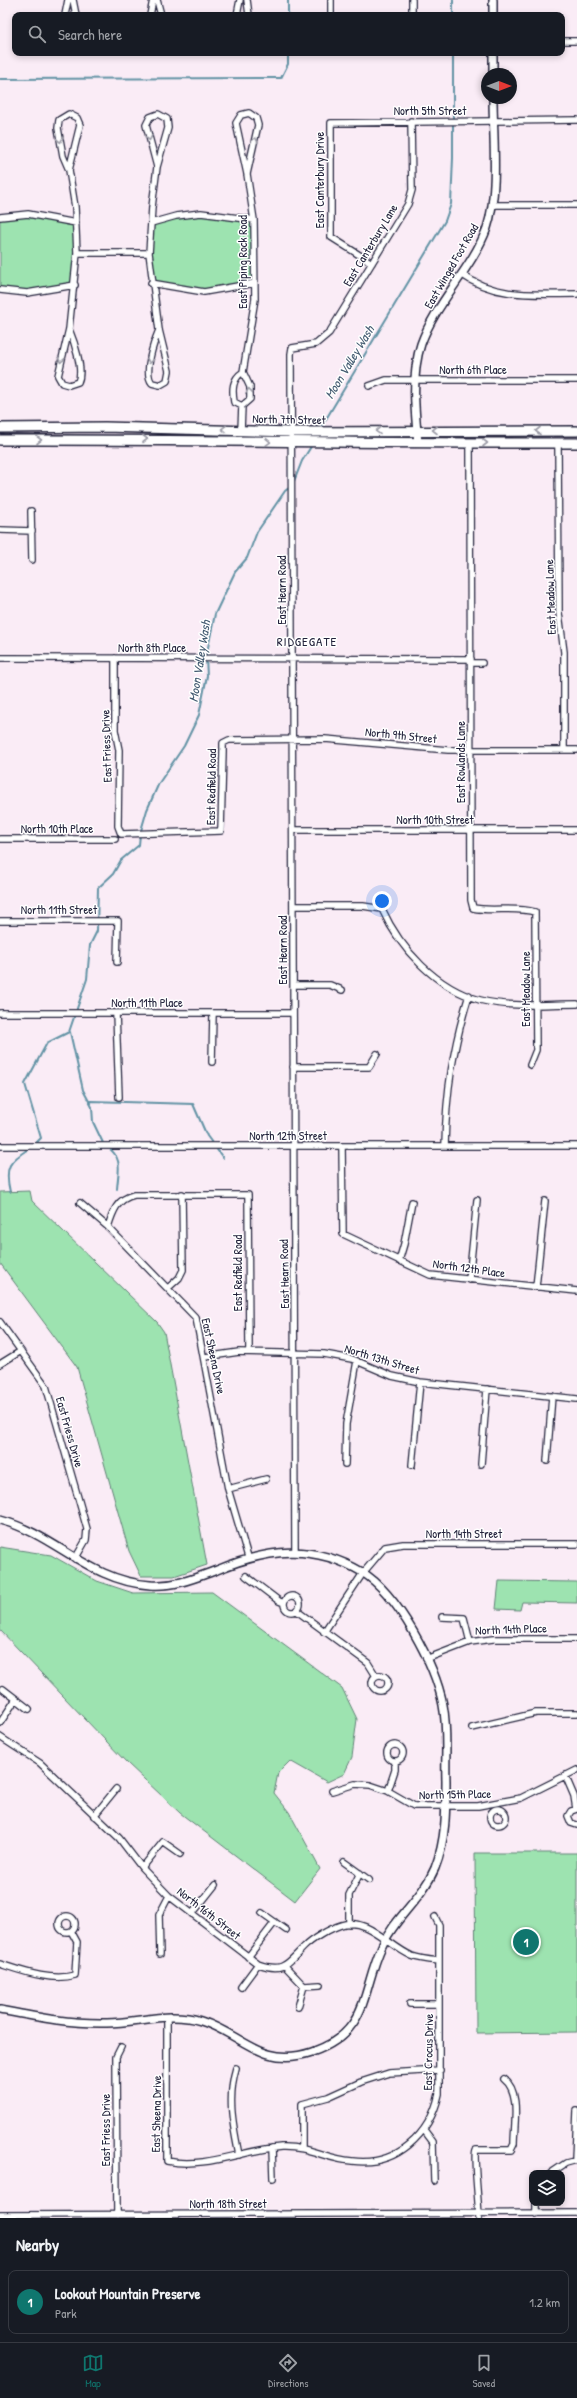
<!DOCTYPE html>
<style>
body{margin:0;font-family:"Patrick Hand",sans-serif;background:#20242c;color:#f1f3f6}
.controls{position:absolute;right:12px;bottom:12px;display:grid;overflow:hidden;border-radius:8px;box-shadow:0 2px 6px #0003}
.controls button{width:36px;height:36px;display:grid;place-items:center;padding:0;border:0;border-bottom:1px solid #363941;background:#171b24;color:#f1f3f6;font:20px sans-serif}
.compass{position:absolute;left:481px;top:68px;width:36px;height:36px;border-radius:50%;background:#171b24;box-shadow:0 2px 6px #0003;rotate:90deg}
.you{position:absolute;left:382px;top:901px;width:14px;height:14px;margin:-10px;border:3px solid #fff;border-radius:50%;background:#1a73e8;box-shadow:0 0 0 6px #1a73e833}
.badge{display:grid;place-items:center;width:26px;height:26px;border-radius:50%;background:#0f766e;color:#fff;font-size:13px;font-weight:700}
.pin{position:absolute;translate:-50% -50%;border:2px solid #fff;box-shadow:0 1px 4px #0006}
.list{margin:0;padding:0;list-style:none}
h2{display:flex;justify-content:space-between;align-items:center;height:52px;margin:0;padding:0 16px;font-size:17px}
h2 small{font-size:13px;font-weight:400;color:#9ea1a6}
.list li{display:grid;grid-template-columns:26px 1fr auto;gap:12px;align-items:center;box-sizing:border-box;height:64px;margin:0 8px 8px;padding:0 8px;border:1px solid #363941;border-radius:8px}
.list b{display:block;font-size:15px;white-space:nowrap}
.list p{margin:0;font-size:13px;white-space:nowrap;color:#9ea1a6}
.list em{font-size:13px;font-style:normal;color:#9ea1a6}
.icon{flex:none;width:22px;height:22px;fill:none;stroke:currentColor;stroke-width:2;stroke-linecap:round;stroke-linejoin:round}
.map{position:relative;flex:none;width:577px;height:2218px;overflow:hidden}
.search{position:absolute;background:#171b24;box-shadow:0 2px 6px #0003;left:12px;right:12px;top:12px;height:44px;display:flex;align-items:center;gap:10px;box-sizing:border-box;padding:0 14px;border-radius:8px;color:#9ea1a6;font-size:15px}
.sheet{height:124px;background:#171b24}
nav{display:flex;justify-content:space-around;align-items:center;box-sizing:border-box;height:56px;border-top:1px solid #363941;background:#171b24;font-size:11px;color:#9ea1a6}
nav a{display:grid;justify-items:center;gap:2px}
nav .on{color:#0f766e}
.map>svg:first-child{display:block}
</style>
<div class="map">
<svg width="577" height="2218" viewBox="0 0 577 2218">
<rect width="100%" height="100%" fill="#faecf6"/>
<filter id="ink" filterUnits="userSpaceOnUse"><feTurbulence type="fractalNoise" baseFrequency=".025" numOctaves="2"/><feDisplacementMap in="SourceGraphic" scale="8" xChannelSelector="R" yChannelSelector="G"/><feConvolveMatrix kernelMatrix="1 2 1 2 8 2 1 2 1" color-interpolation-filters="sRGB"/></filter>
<g filter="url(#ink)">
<!-- green -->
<path fill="#9de3b0" stroke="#608276" d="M12 214 76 223 75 285 39 291 0 290V217Z
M193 214 254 220 255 283 212 292 151 283V223Z
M30 1191 32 1201 157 1322 164 1332 207 1565 174 1576H141L129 1551 77 1367 0 1263V1192Z
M0 1547 51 1555 97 1581 133 1593 212 1592 342 1688 357 1719 352 1757 344 1774 327 1782 290 1761 278 1773 274 1793 289 1812 320 1869 295 1901 180 1813 127 1763 0 1630Z
M499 1581 577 1582V1603L522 1602 520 1610 496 1609Z
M475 1853H577V2032L476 2033Z"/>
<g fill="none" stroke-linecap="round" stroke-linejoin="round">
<!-- stream -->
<path stroke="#6393a5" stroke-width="2" d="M453 0V15
M288 15V0
M0 79 281 78 288 64V53
M320 429 445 221 451 204 453 158V53
M293 484 302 461 312 445
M70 1032 83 1090 92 1107 93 1122 104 1145
M90 1101 193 1104 207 1136 223 1158
M35 1144 41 1138 25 1084 47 1043 69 1032 87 979 90 945 97 931 98 888 113 874 121 860 139 845 140 834 147 810 159 783 184 746 199 715 207 676 206 657 215 614 235 572 247 558 257 532 285 491 290 487
M107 1147C124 1158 118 1172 117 1189
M10 1192C4 1167 9 1161 30 1148"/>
<!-- minor casing -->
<g stroke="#22223b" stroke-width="8">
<path id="minor" d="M73 0 76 15
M157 0 161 15
M247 0 249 15
M331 0V15
M65 15 68 0
M150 15 153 0
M237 15 240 0
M412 15V0
M562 41H577
M157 167 146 125 150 117 158 114 167 119 168 128 157 167 152 207 149 253 159 330 169 371 167 381 160 385 152 383C143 372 154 342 159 330
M69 170 80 125 77 118 69 114 59 120 58 128 63 156 69 170 75 207 77 253 69 329 58 376 62 383 69 385 78 382C84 370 74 341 69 329
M492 205H577
M0 217 28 214 76 223
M151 223 176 216 201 213 254 220
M77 253H149
M372 263 331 237V123L577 120
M461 274C496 299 536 294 577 294
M151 283 204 292 255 283
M0 290 27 293 75 285
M243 372C232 379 232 390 234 402L242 406 250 399V387L243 372 255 299 254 220 247 174 236 123 241 115 249 113 256 118 258 125 247 174
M369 386 386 380H577
M241 430 242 406
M470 443 471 900 473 908C493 912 515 906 535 912L536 1050 530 1065
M558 443 559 613 564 652V749
M31 511 32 560
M0 530 32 531
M0 658 471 659
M115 658V730L119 750 118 826 121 834 221 831 223 751V743L229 740 325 739 448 750H577
M471 663H482
M293 830H577
M0 839H115
M293 906H363L382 909C400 949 436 988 480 1000 511 1008 545 1004 577 1004
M0 921H118L117 962
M293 985H330L342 990
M0 1013H293
M116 1013 119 1097
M212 1062 213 1013
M293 1067H369L377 1054
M0 1146H577
M342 1146 343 1234 430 1275 577 1291
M445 1146C446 1092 453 1047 469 995
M80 1203 108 1227 196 1318 228 1489 248 1557
M108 1227C113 1211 117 1199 134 1195H248L249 1352
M399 1261 404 1244 412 1202
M469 1280 477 1200
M536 1287 545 1201
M168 1288 179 1278 183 1270 182 1194
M0 1322 46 1386 87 1529 86 1540 75 1559
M205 1357 239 1352 324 1354 352 1359 392 1376 420 1382 577 1399
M0 1364 21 1351
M547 1461 552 1396
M345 1464 346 1424 357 1361
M481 1464 487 1389
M412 1465 420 1382
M228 1489 266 1479
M295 1552 291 354 292 348 316 344 329 333 408 204 412 190 411 121
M246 1576 279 1601 284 1603
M284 1604a8 8 0 1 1 16 0a8 8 0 1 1-16 0Z
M297 1611 368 1663 376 1676
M442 1617 464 1618 470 1642
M324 1632 363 1573 385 1547 403 1544H577
M426 1659 470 1642 493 1639H577
M372 1683a8 8 0 1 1 16 0a8 8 0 1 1-16 0Z
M3 1689 29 1709
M0 1723 16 1699
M472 1728 536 1713H577
M0 1737 40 1763 119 1838 142 1868 169 1896 258 1964C284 1973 287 1964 304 1947 312 1939 329 1929 341 1925 366 1916 390 1947 412 1956 420 1959 430 1960 439 1961
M387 1753a8 8 0 1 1 16 0a8 8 0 1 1-16 0Z
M565 1775 574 1796 576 1809
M332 1791 355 1784 370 1785 388 1791 414 1806H478L521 1798 577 1770
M388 1791 395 1770V1761
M577 1809 571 1811 568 1816 571 1823 577 1825
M490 1817a8 8 0 1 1 16 0a8 8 0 1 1-16 0Z
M94 1816 116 1789
M344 1862 369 1880
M142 1868 163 1842 180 1854
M262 1913 286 1930
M192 1914 215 1885
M59 1924a8 8 0 1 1 16 0a8 8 0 1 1-16 0Z
M349 1924V1895L360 1873
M160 1954 159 1915 169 1896
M248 1957 275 1922
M0 1964C22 1971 52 1982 75 1975L77 1942 71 1931
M285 1966 304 1986 320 1985
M241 1987 258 1964
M410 2004H439
M298 2007 304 1986
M167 2017V2161C205 2169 243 2150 281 2147 309 2146 326 2159 352 2161 396 2167 430 2135 439 2094V1925L435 1917
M236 2068C227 2098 233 2125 239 2155
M424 2130 433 2142 434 2181
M272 2148 273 2178
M302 2148V2104L328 2097 361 2082 389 2073 440 2070
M575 2160 577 2111
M551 2173 566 2163 577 2160
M536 2203V2214
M0 2215 577 2213
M117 2215 116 2057 121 2047
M479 2218C479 2206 473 2154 476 2150H511L514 2144C514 2124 521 2092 504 2079"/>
</g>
<!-- tertiary casing -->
<g stroke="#22223b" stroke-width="10">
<path id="tertiary" d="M493 0V15
M493 53V74
M418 443C415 412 411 374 421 344 436 302 472 269 487 228 499 192 493 136 493 98
M0 1520C55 1534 89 1581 150 1585 174 1587 195 1578 217 1570 267 1549 313 1543 362 1572 398 1594 435 1664 443 1705 448 1730 445 1756 446 1781 446 1811 446 1840 435 1868 422 1899 395 1917 382 1946 361 1991 370 2032 312 2052 261 2069 243 2034 201 2021 170 2011 138 2023 107 2023 70 2024 36 2017 0 2010"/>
</g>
<!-- primary casing -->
<g stroke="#22223b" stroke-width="12">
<path id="primary" d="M0 428 105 427 291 432 577 431
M0 440C192 439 385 444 577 443"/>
</g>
<!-- minor -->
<use href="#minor" stroke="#fff" stroke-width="5.5"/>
<!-- tertiary -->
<use href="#tertiary" stroke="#fff" stroke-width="7"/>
<!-- primary -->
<use href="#primary" stroke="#fff" stroke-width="9"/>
</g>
<!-- one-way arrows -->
<defs><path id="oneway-chevron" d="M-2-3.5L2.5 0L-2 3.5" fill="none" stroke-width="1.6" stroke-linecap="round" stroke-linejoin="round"/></defs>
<g stroke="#9c9ca7">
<use href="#oneway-chevron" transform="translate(149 138) rotate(78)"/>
<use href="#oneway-chevron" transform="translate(60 140) rotate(80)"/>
<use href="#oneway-chevron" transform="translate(255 140) rotate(-78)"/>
<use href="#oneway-chevron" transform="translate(61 360) rotate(101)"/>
<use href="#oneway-chevron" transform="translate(150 361) rotate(100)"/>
<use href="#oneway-chevron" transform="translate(249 391) rotate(-96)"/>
<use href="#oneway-chevron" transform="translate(224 429) rotate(-179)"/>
<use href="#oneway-chevron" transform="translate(435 430) rotate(180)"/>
<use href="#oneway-chevron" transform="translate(378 431) rotate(179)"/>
<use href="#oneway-chevron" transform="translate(538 431) rotate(180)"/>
<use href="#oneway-chevron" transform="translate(145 439)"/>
<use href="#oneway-chevron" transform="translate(39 440)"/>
<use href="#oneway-chevron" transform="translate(268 442) rotate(1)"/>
<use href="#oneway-chevron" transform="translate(485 443)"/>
</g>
</g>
<g text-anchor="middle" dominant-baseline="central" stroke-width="3" stroke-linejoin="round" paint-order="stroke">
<!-- street labels -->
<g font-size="12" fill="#22223b" stroke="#fff">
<text x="430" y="110">North 5th Street</text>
<text transform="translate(319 180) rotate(-90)">East Canterbury Drive</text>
<text transform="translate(370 245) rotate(-59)">East Canterbury Lane</text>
<text transform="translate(242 262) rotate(-90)">East Piping Rock Road</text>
<text transform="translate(451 266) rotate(-60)">East Winged Foot Road</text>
<text x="473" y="369">North 6th Place</text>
<text transform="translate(289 419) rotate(1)">North 7th Street</text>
<text transform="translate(281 590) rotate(-90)">East Hearn Road</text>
<text transform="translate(550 597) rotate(-92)">East Meadow Lane</text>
<text x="152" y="647">North 8th Place</text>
<text transform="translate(401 735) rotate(6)">North 9th Street</text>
<text transform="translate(106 746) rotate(-92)">East Friess Drive</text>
<text transform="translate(460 762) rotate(-90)">East Rowlands Lane</text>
<text transform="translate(211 787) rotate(-89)">East Redfield Road</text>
<text x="435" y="819">North 10th Street</text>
<text x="57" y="828">North 10th Place</text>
<text x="59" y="909">North 11th Street</text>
<text transform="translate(282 950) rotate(-90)">East Hearn Road</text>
<text transform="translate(525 989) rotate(-90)">East Meadow Lane</text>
<text x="147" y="1002">North 11th Place</text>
<text x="288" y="1135">North 12th Street</text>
<text transform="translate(469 1268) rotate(8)">North 12th Place</text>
<text transform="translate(237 1273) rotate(-90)">East Redfield Road</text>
<text transform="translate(284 1274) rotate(-91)">East Hearn Road</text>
<text transform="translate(214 1356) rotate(78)">East Sheena Drive</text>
<text transform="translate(382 1359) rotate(17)">North 13th Street</text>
<text transform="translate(70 1432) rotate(74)">East Friess Drive</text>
<text x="464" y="1533">North 14th Street</text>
<text transform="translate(511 1629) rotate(-2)">North 14th Place</text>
<text transform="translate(455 1794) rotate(-1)">North 15th Place</text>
<text transform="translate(209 1913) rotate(38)">North 16th Street</text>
<text transform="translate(428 2052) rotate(-89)">East Crocus Drive</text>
<text transform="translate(156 2114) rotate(-89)">East Sheena Drive</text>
<text transform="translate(105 2130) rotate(-90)">East Friess Drive</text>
<text x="228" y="2203">North 18th Street</text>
</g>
<!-- water labels -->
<g font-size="13" font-style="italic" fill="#425a70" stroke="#fff">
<text transform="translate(349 362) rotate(-59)">Moon Valley Wash</text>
<text transform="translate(199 661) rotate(-81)">Moon Valley Wash</text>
</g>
<!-- neighbourhood labels -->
<g font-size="13" letter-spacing="1" fill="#22223b" stroke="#fff">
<text x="307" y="641">RIDGEGATE</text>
</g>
</g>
</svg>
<div class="controls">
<button><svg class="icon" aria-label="layers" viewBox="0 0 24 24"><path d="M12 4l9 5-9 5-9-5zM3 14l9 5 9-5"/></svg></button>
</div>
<svg class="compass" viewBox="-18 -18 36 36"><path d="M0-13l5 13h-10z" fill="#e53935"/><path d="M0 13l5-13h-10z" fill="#9ea1a6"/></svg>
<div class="you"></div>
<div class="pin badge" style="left:526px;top:1942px">1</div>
<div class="search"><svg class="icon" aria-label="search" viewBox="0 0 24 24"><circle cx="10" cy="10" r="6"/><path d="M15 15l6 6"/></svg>Search here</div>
</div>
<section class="sheet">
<h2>Nearby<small></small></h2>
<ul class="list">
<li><span class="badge">1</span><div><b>Lookout Mountain Preserve</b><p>Park</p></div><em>1.2 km</em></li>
</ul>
</section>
<nav>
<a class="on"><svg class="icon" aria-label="map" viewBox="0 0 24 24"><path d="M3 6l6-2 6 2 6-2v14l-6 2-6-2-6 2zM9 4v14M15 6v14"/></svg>Map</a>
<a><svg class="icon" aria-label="directions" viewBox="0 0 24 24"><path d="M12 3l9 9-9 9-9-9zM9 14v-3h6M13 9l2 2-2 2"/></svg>Directions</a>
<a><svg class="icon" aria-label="saved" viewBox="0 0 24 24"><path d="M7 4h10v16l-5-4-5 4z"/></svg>Saved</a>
</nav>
